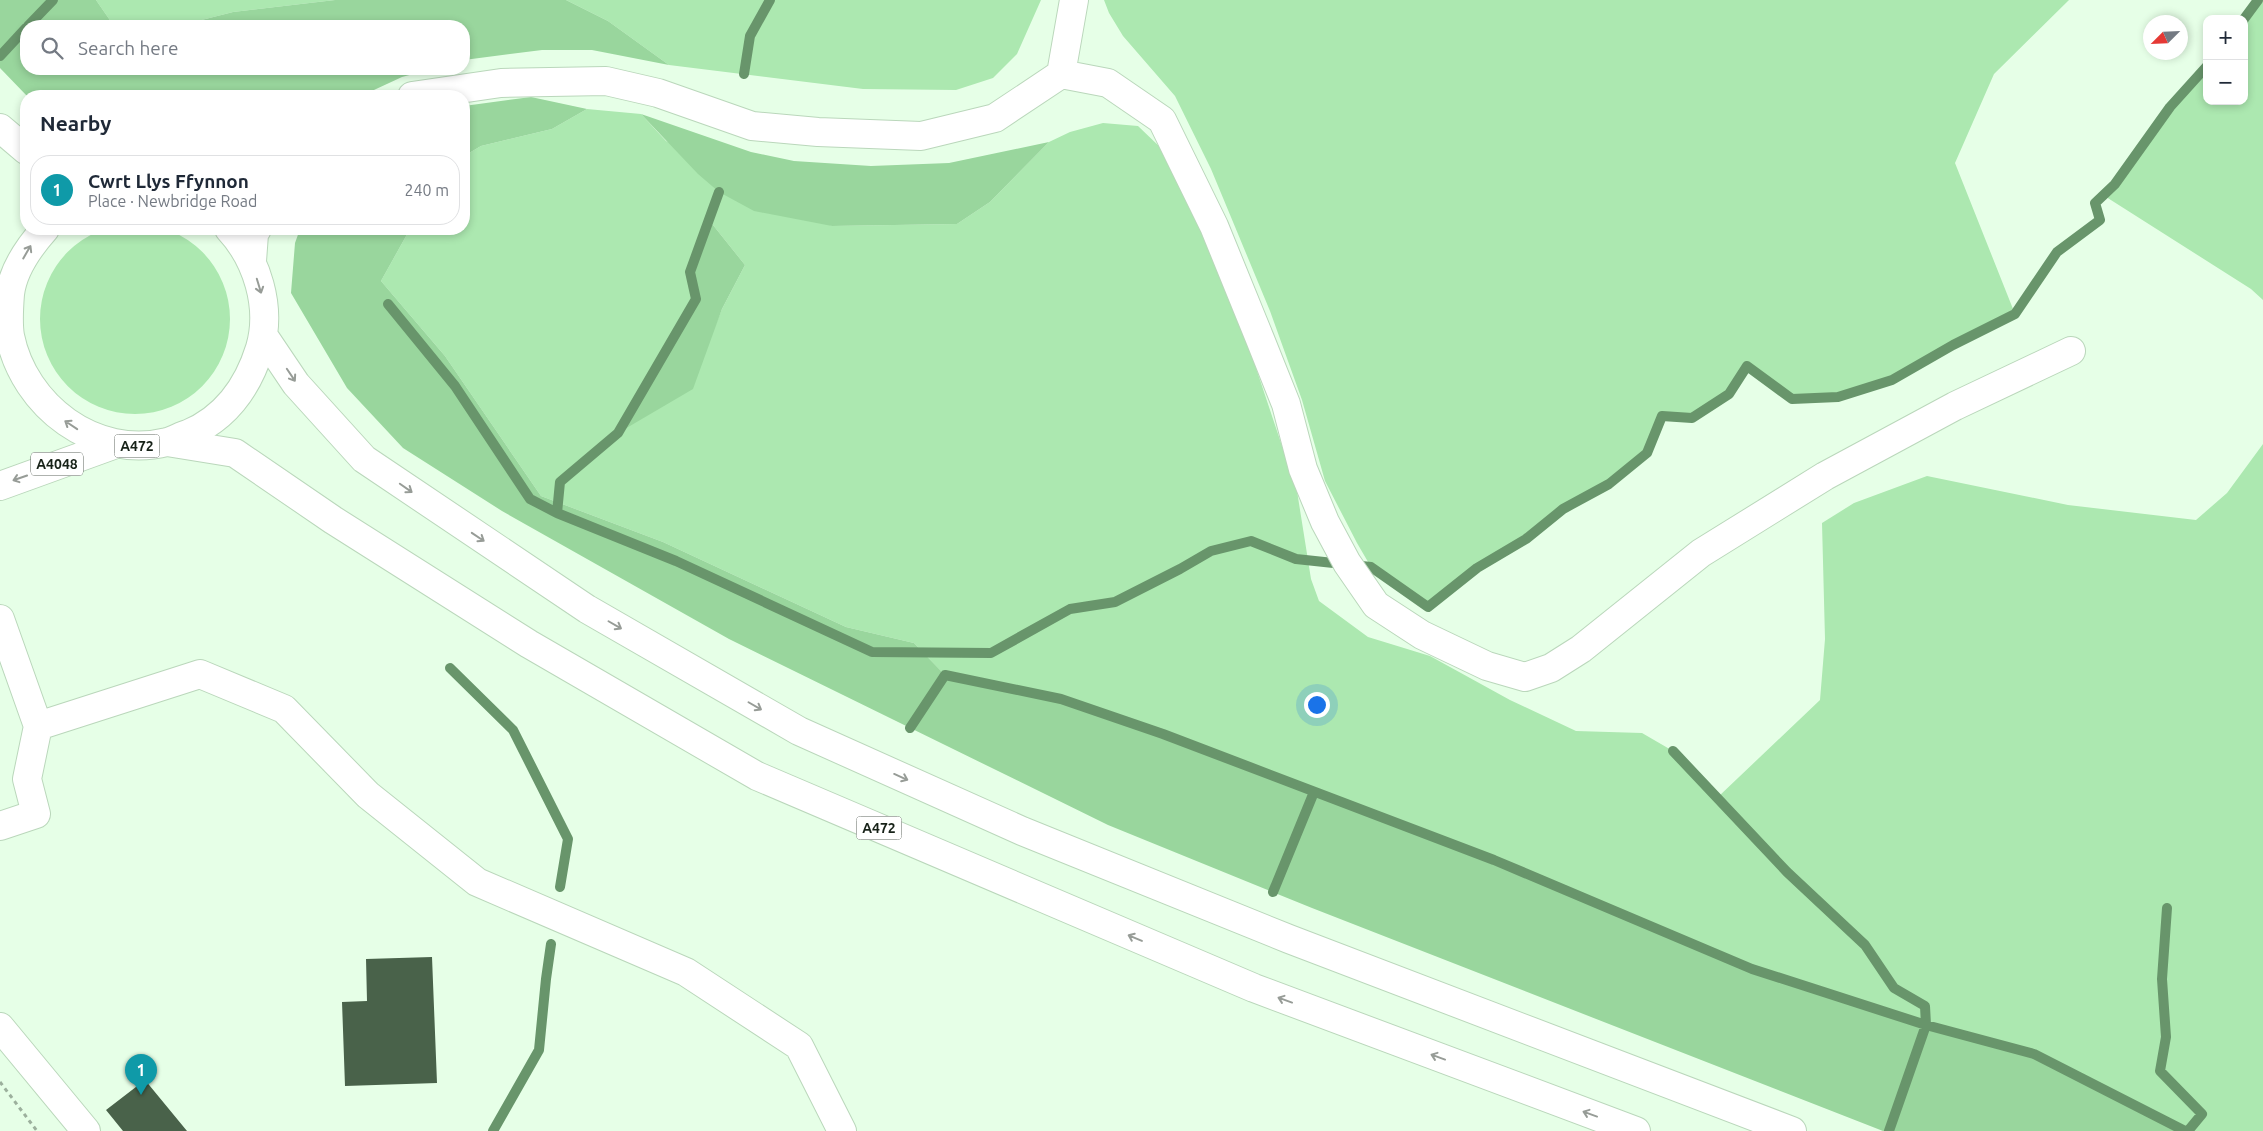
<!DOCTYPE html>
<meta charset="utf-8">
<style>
body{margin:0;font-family:Ubuntu,sans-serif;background:#f2f2f3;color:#1f2937}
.controls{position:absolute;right:15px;top:15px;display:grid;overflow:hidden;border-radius:10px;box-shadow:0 2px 8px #0003}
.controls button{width:45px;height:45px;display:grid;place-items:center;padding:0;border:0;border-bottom:1px solid #e0e1e3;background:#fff;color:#1f2937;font:25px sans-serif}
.compass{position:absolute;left:2143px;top:15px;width:45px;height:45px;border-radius:50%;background:#fff;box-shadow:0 2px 8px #0003;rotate:246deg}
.you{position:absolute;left:1316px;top:704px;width:18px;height:18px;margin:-12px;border:4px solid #fff;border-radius:50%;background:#1a73e8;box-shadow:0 0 0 8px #1a73e833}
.badge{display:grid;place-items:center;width:32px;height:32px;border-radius:50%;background:#db2777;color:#fff;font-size:16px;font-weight:700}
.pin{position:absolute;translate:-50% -41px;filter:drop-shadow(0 1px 2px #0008)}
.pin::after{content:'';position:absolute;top:26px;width:18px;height:15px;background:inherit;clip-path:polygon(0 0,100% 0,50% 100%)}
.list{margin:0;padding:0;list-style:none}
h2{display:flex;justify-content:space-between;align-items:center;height:65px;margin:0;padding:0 20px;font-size:21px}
h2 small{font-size:16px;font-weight:400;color:#747a83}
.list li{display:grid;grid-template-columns:32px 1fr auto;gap:15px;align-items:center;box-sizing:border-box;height:70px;margin:0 10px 10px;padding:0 10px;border:1px solid #e0e1e3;border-radius:20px}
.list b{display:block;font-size:19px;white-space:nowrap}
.list p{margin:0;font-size:16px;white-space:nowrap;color:#747a83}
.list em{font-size:16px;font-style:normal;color:#747a83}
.icon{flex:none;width:28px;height:28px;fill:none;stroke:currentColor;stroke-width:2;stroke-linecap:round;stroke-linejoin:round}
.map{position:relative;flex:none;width:2263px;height:1131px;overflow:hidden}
.search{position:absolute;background:#fff;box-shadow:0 2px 8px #0003;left:20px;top:20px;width:450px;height:55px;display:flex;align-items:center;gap:12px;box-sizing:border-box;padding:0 18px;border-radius:20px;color:#747a83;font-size:19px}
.panel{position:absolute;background:#fff;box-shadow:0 2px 8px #0003;left:20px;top:90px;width:450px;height:145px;border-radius:20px}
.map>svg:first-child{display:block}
</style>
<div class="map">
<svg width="2263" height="1131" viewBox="0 0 2263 1131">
<rect width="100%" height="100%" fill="#e6ffe7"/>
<!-- green -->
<path fill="#ace8b0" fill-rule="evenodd" d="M96 0H335L233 12 178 26H114Z
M566 0H1041L1017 54 993 78 956 90 863 89 669 65 608 21Z
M1104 0H2069L1994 74 1955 163 2015 314 1953 345 1892 380 1838 397 1792 399 1747 366 1729 394 1692 418 1662 416 1647 453 1609 484 1563 509 1526 539 1477 568 1428 607 1371 567 1357 543 1325 481 1302 400 1270 311 1211 169 1175 96 1123 36 1109 13Z
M2258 0H2263V300L2251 289 2103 195 2115 184 2170 107 2207 66V101H2244V19Z
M587 109 641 114 666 141 832 226 957 224 990 202 1049 142 1070 132 1103 123 1138 126 1162 149 1191 206 1238 314 1297 491 1311 579 1319 601 1368 637 1430 656 1510 700 1576 731 1642 733 1673 751 1718 797 1820 700 1825 639 1822 523 1854 503 1927 476 2068 505 2196 520 2227 493 2263 444V1131H2185L2034 1054 1926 1025 1752 969 1494 860 1163 734 1061 699 945 675 914 643 846 627 663 542 541 496 445 356 381 281 410 229H464V156L481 146 552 129ZM709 220 745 265 722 309 709 341 618 432 696 299 690 272Z
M40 319a95 95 0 1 1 190 0a95 95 0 1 1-190 0Z"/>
<!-- forest -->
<path fill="#99d69d" d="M0 0H96L114 26H26V69H432L402 77 361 96H27L0 68Z
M335 0H566L608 21 669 65 592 50H542L464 60V26H178L233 12Z
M531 97 587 109 552 129 481 146 464 156V106Z
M641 114 751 152 794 161 871 166 949 163 1049 142 990 202 957 224 832 226 754 211 719 192 698 174Z
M709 220 745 265 722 309 693 389 618 433 696 299 690 272Z
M300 229H410L381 281 445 356 541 496 663 542 846 627 914 643 945 675 1061 699 1163 734 1494 860 1752 969 1926 1025 2034 1054 2185 1131H1883L1312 908 1108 825 729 639 502 511 403 448 347 388 291 293 295 243Z"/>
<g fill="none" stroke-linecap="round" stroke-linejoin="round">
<!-- stream -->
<path stroke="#68956b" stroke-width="10" d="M2244 19 2258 0
M28 26 53 0
M0 56 26 28
M744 74 750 36 770 0
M388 304 455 386 530 499 557 513 676 561 872 652 991 653 1070 609 1115 602 1180 569 1211 551 1251 541 1296 559 1371 567 1428 607 1477 568 1526 539 1563 509 1609 484 1647 453 1662 416 1692 418 1729 394 1747 366 1792 399 1838 397 1892 380 1953 345 2015 314 2057 252 2100 220 2095 203 2115 184 2170 107 2207 66
M557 513 560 482 618 433 696 299 690 272 719 192
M450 668 513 730 568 839 560 887
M910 728 945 675 1061 699 1163 734 1494 860 1752 969 1926 1025 2034 1054 2185 1131
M1673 751 1787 872 1865 945 1894 988 1925 1006 1926 1025 1889 1131
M1273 892 1314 792
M2167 908 2162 979 2166 1037 2160 1071 2202 1114 2188 1131
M493 1131 539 1050 546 979 551 944"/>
</g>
<!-- building -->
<path fill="#49624a" d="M432 957 437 1083 345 1086 342 1002 367 1001 366 959Z
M145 1080 187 1131H123L106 1110Z"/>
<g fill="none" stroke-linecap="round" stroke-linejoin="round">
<!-- minor casing -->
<g stroke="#bad7bb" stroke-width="30">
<path id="minor" d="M1061 74 1108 83 1162 120 1214 226 1260 339 1286 404 1303 469 1325 522 1347 563 1376 605 1422 635 1487 666 1525 677 1551 668 1581 649 1701 553 1825 476 1955 406 2071 351
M412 96 501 83 606 81 658 93 752 126 818 132 921 136 995 118 1061 74 1074 0
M252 261 254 234 257 229
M0 619 38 726 200 674 284 709 368 795 477 882 686 972 799 1046 842 1131
M0 826 36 814 27 779 38 726"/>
</g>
<!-- major casing -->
<g stroke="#bad7bb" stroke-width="30">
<path id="major" d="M0 128 26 150
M45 229C29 247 13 269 10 294 9 307 8 324 10 336 24 406 95 460 167 442 174 440 181 436 188 434 226 418 248 387 260 348 272 307 257 259 229 229
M263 335 296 384 364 459 587 609 799 731 1022 831 1289 939 1792 1131
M167 442 235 453 333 520 529 644 757 776 1254 988 1636 1131
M0 486 116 444
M0 1027 86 1131"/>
</g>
<!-- path -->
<path stroke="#9cb09d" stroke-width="3" stroke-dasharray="4 4" stroke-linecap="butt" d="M0 1082 37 1131"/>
<!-- minor -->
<use href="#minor" stroke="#fff" stroke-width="28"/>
<!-- major -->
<use href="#major" stroke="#fff" stroke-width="28"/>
</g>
<!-- one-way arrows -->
<defs><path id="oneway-shaft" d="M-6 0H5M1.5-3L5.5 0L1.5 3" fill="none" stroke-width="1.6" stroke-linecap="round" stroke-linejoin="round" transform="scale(1.25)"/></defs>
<g stroke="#979c97">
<use href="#oneway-shaft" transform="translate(27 252) rotate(-60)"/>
<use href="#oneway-shaft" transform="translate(259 286) rotate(73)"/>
<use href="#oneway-shaft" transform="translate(291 375) rotate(56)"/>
<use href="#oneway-shaft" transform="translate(71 425) rotate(-146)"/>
<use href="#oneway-shaft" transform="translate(20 478) rotate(161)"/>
<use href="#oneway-shaft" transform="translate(406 488) rotate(35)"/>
<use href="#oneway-shaft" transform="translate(478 537) rotate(34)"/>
<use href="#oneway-shaft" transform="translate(615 625) rotate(30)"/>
<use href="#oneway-shaft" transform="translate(755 706) rotate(30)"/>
<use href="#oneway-shaft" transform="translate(901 777) rotate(24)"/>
<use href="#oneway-shaft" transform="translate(1135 938) rotate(-157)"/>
<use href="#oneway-shaft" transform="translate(1285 1000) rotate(-160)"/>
<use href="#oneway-shaft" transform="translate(1438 1057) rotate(-160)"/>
<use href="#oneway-shaft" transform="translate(1590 1114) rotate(-160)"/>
</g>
<g text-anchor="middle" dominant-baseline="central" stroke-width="5" stroke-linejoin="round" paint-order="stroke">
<!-- shield labels -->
<g fill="#fff" stroke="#5d645d" stroke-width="1">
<rect x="114.5" y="434.5" width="45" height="23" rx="4"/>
<rect x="31" y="452.5" width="52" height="23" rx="4"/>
<rect x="856.5" y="816.5" width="45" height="23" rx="4"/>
</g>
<g font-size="14" font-weight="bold" fill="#172218">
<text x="137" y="446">A472</text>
<text x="57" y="464">A4048</text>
<text x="879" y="828">A472</text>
</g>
</g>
</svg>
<div class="controls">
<button>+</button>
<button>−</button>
</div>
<svg class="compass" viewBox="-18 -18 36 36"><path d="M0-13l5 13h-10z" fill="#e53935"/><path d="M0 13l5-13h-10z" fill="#747a83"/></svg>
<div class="you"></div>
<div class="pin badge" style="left:141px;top:1095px;background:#0f9aa8">1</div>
<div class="search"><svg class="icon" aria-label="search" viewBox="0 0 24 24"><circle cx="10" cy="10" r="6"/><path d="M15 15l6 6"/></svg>Search here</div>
<section class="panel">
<h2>Nearby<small></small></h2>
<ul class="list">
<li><span class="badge" style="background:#0f9aa8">1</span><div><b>Cwrt Llys Ffynnon</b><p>Place · Newbridge Road</p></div><em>240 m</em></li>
</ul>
</section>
</div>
